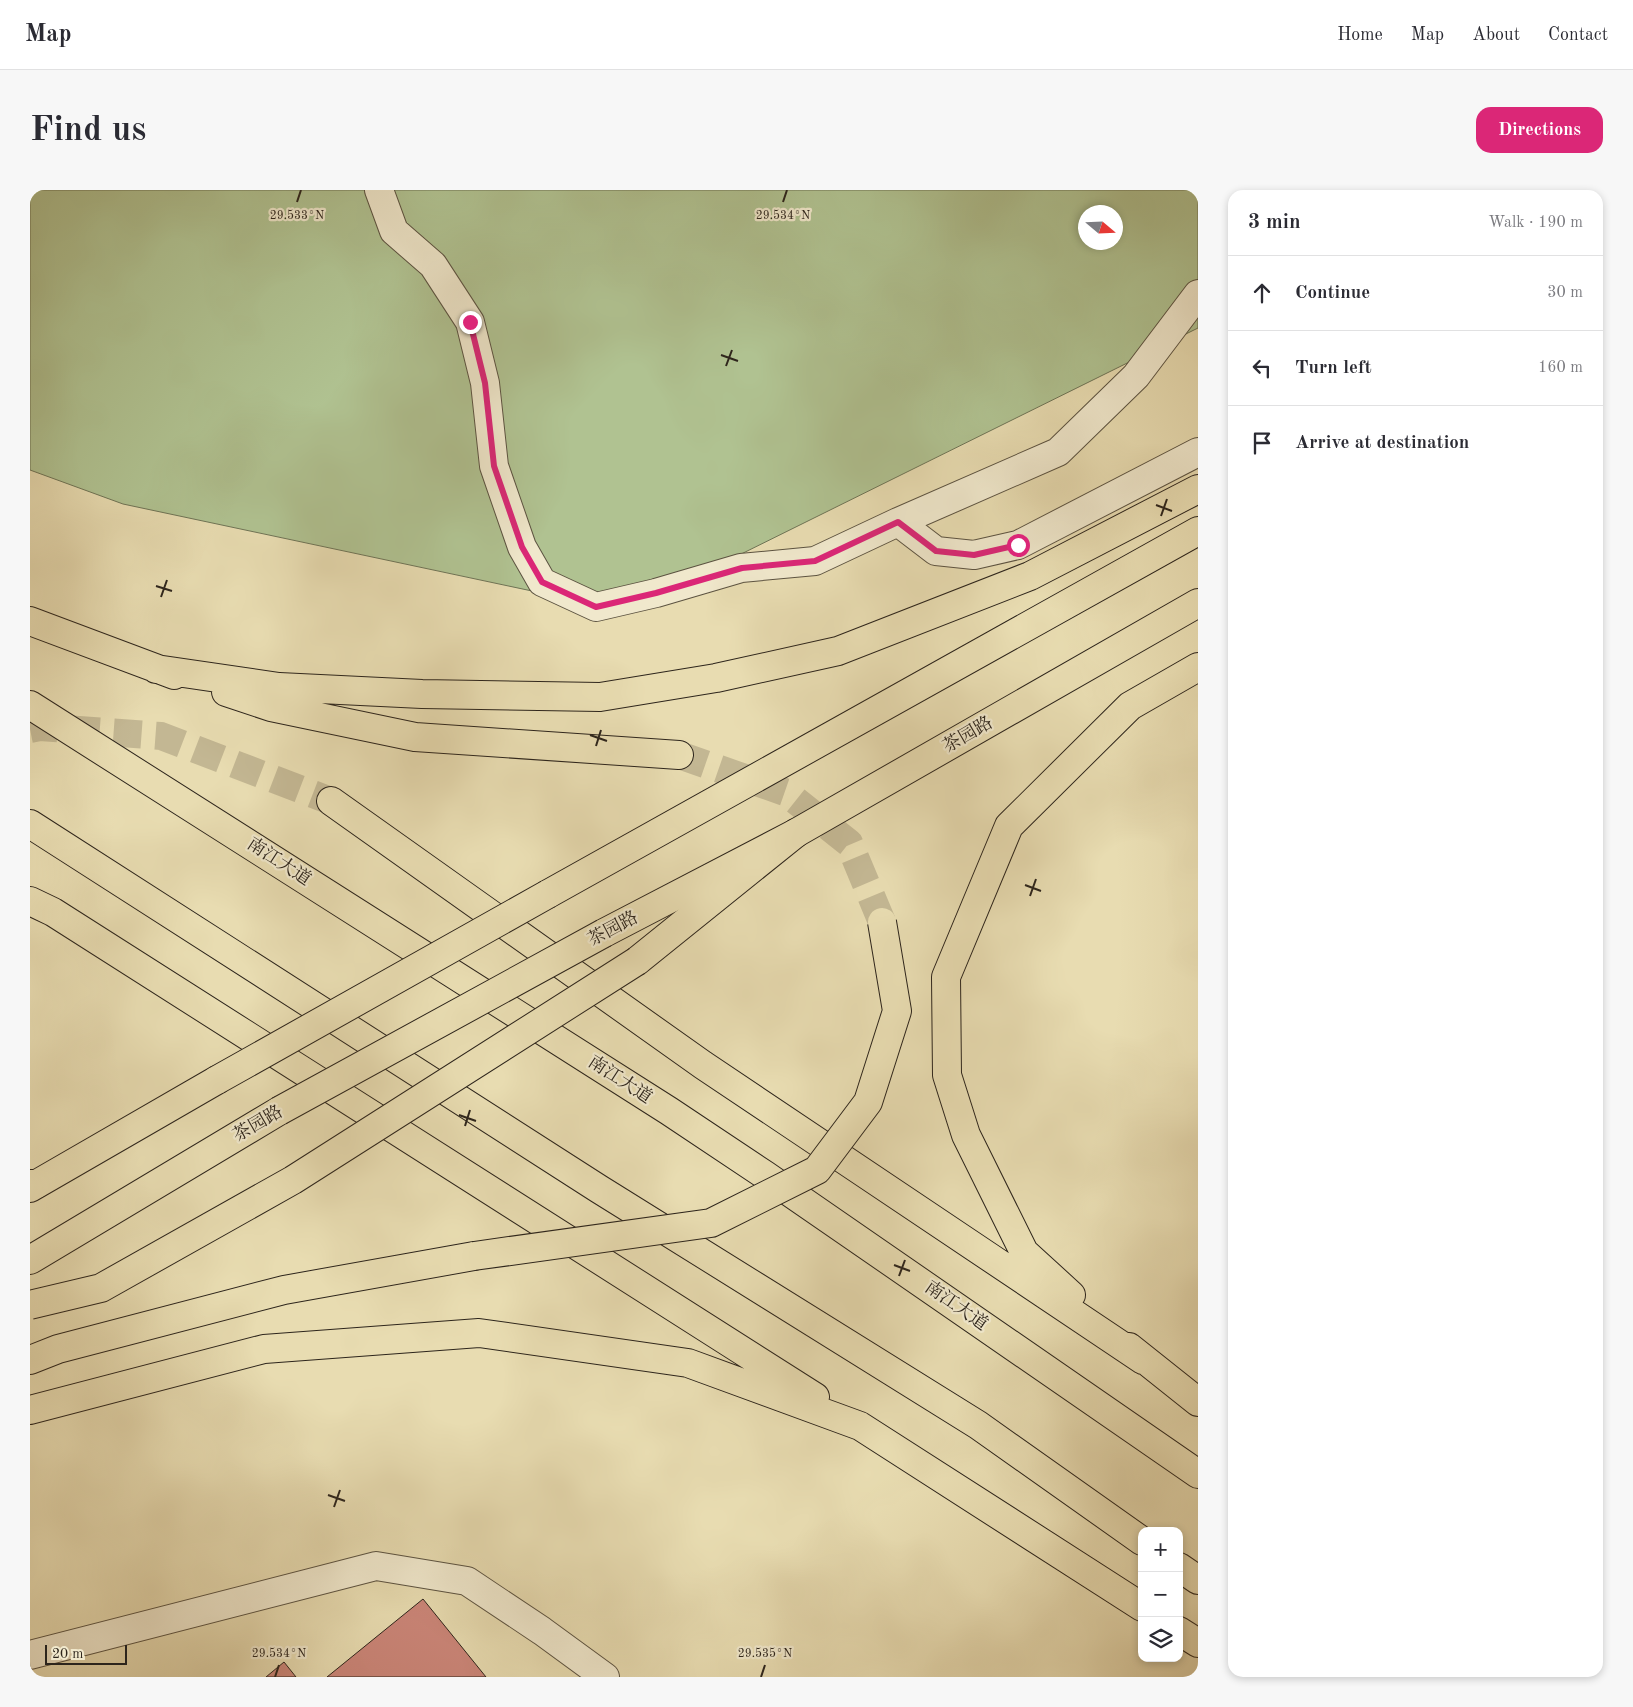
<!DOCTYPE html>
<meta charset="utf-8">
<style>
body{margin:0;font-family:"Old Standard TT","Noto Serif SC",serif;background:#f7f7f7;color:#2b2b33}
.controls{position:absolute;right:15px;bottom:15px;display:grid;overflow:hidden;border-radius:10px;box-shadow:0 2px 8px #0003}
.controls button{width:45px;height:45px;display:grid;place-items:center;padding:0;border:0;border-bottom:1px solid #e1e1e2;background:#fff;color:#2b2b33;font:25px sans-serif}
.compass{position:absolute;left:1048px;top:15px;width:45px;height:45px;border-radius:50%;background:#fff;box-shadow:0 2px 8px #0003;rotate:109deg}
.scale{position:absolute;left:15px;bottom:12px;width:82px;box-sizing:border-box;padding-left:5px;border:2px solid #2d251c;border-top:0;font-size:14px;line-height:18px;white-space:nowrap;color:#2d251c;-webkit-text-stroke:4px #f0e8cc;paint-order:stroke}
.stop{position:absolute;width:15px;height:15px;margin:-11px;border:4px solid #db2777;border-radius:50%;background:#fff}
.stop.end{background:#db2777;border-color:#fff;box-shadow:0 1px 5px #0008}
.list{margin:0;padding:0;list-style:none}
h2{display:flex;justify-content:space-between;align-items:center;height:65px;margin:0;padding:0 20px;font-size:21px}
h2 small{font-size:16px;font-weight:400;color:#7c7c81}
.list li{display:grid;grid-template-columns:32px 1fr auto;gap:15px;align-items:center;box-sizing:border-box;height:75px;padding:0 20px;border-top:1px solid #e1e1e2}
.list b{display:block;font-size:19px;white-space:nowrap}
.list em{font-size:16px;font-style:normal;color:#7c7c81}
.icon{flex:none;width:28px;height:28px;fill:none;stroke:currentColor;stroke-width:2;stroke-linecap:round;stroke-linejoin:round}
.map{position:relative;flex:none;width:1168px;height:1487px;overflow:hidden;border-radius:15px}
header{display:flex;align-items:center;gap:30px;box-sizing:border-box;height:70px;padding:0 25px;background:#fff;border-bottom:1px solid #e1e1e2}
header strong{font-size:24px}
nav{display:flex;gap:28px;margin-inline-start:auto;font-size:18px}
.intro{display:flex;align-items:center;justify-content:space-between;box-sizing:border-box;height:120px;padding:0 30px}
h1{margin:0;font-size:35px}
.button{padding:12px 22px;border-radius:15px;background:#db2777;color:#fff;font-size:18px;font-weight:700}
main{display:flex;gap:30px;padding:0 30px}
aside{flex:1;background:#fff;border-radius:15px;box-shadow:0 2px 8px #0003}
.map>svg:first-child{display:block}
</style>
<header>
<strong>Map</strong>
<nav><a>Home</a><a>Map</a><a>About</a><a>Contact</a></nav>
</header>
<div class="intro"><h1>Find us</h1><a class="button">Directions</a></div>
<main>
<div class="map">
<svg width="1168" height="1487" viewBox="0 0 1168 1487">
<rect width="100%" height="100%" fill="#e8dcb1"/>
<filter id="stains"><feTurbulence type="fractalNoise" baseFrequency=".004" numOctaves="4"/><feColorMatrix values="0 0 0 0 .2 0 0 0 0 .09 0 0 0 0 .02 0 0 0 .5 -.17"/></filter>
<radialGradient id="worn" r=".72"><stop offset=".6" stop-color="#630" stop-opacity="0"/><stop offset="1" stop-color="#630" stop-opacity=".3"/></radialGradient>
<!-- green -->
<path fill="#b0c291" stroke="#6e7456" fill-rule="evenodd" d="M0 0H1168V138L596 421 93 314 0 280ZM1056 22H1086V52H1056Z"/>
<!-- building -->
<path fill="#cb8679" stroke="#2d251c" d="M393 1409 456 1487H297Z
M254 1472 266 1487H236Z"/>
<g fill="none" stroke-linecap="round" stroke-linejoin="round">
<!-- trunk-tunnel -->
<path stroke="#c3b793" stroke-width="28" stroke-dasharray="28 14" stroke-linecap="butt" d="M0 539 10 537 131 546 301 611
M649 565 755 602 819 653 852 732"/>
<!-- minor casing -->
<g stroke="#5c5341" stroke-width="30">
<path id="minor" d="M349 0 364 41 403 75 440 132 455 193 464 276 492 357 512 392 566 417 626 403 711 378 785 371 868 332 1028 262 1106 186 1168 104
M868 332 906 361 944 365 988 355 1168 262
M0 1465 346 1376 437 1391 512 1441 575 1487"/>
</g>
<!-- primary casing -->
<g stroke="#2d251c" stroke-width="30">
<path id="primary" d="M518 704 1168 341
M574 743 766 643 1168 413
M0 998 187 890
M0 1070 249 921"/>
</g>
<!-- trunk casing -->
<g stroke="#2d251c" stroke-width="30">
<path id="trunk" d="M0 431 144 485
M126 479 249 497 392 504 570 507 686 488 808 461 1000 386 1168 299
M196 502 241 517 385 547 649 565
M0 515 639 921 735 985 1168 1284
M301 611 673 875 1113 1170
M0 634 569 999 948 1235 1112 1351
M0 711 23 722 785 1207
M607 771 766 643
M0 994H6
M1041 1105 994 1062 936 945 917 885 916 787 979 636 1100 516 1168 477
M1099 1157 1168 1212
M0 1170 28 1159 254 1100 444 1066
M0 1220 234 1159 449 1143 658 1173 830 1236 1112 1417
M1149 1377 1168 1390
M1149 1441 1168 1453"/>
</g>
<!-- minor -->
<use href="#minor" stroke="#f0e8cc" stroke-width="28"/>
<!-- primary -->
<use href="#primary" stroke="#e8dcb1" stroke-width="28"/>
<!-- trunk -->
<use href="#trunk" stroke="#e8dcb1" stroke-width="28"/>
<!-- primary-bridge casing -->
<g stroke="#2d251c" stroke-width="30" stroke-linecap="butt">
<path id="primary-bridge" d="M187 890 518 704
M249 921 574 743"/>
</g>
<!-- trunk-bridge casing -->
<g stroke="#2d251c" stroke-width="30" stroke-linecap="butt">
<path id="trunk-bridge" d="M444 1066 681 1033 787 980 838 912 867 821 852 732
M0 1115 71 1098 263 990 607 771"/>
</g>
<!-- primary-bridge -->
<use href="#primary-bridge" stroke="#e8dcb1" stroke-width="28"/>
<!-- trunk-bridge -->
<use href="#trunk-bridge" stroke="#e8dcb1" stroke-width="28"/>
</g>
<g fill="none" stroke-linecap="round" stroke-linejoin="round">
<!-- route -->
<path stroke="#db2777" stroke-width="6" d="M440 132 455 193 464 276 492 357 512 392 566 417 626 403 712 378 785 371 868 332 906 361 944 365 988 355"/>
</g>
<!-- ticks -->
<path fill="none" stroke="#2d251c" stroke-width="2" d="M267 12 271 0M753 12 757 0M691 165 708 171M696 176 702 160M1126 315 1142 321M1131 326 1137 309M126 396 142 401M131 407 137 390M560 545 577 551M566 556 571 540M995 695 1011 701M1000 706 1006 689M429 925 446 931M435 936 440 920M864 1075 880 1081M869 1086 875 1070M298 1305 315 1311M304 1317 310 1300M245 1487 249 1475M731 1487 735 1475"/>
<g text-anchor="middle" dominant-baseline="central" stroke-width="4.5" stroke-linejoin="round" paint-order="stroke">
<!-- street labels -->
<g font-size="18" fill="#2d251c" stroke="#f0e8cc">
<text transform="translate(938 545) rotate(-30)">茶园路</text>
<text transform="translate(249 672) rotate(33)">南江大道</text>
<text transform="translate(583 739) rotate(-28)">茶园路</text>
<text transform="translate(590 890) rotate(33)">南江大道</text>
<text transform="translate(228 934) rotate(-30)">茶园路</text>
<text transform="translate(926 1116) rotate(35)">南江大道</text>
</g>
</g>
<g font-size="12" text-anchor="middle" fill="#2d251c" stroke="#f0e8cc" stroke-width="4.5" stroke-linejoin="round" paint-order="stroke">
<text x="267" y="29">29.533°N</text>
<text x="753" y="29">29.534°N</text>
<text x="249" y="1467">29.534°N</text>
<text x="735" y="1467">29.535°N</text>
</g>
<rect width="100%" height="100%" filter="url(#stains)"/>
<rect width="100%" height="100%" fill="url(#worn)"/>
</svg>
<div class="controls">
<button>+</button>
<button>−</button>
<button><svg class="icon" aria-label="layers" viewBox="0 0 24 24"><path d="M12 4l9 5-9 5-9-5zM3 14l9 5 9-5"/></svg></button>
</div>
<svg class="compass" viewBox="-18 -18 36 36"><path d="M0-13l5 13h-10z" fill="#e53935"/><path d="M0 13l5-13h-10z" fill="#7c7c81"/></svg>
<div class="scale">20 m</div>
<div class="stop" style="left:988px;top:355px"></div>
<div class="stop end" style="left:440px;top:132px"></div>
</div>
<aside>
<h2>3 min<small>Walk · 190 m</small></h2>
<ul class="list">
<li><svg class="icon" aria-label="ahead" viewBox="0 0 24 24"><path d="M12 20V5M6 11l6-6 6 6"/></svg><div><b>Continue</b></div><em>30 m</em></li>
<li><svg class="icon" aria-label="left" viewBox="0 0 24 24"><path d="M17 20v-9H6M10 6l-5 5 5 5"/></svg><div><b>Turn left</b></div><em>160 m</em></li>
<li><svg class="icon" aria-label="arrive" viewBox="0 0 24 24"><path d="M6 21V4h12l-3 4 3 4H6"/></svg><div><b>Arrive at destination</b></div></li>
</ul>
</aside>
</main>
